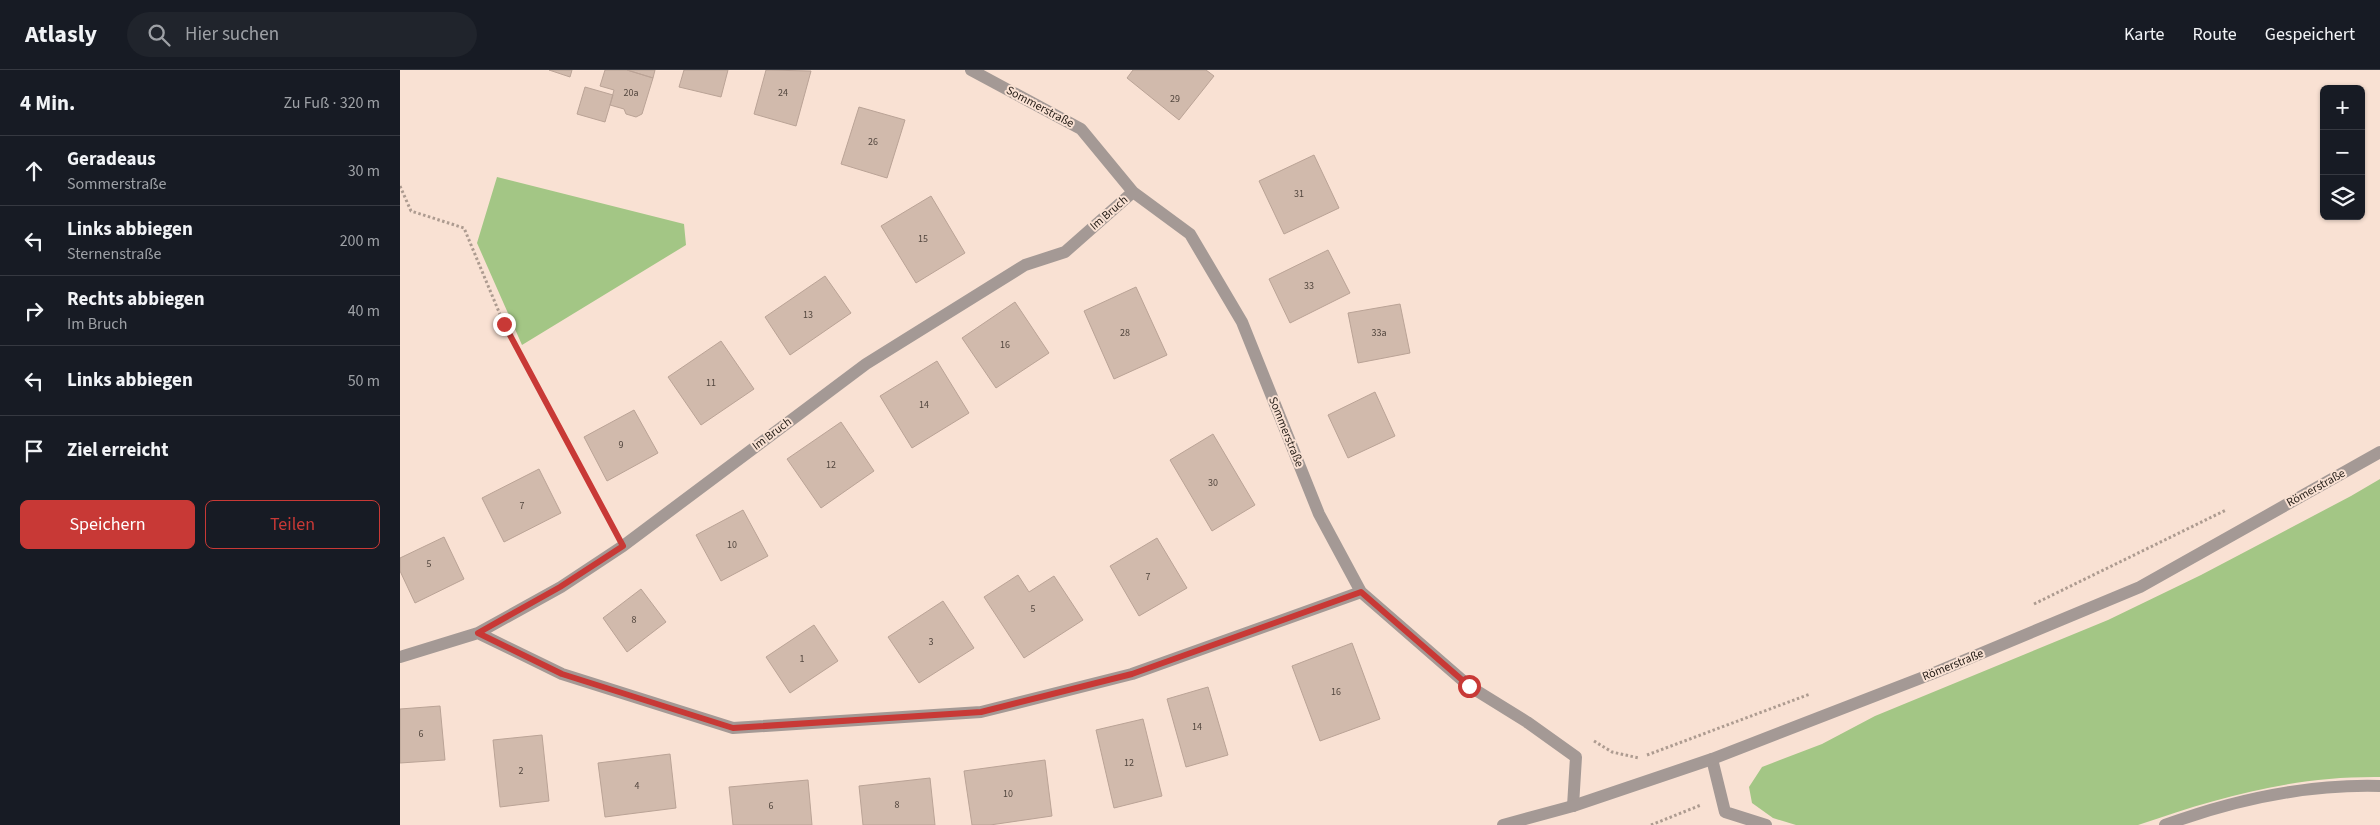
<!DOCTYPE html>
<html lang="de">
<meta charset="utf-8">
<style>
body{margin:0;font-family:"Source Sans 3",sans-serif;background:#20242c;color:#f1f3f6}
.controls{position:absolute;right:15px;top:15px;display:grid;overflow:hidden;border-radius:8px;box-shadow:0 1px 4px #0004}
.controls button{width:45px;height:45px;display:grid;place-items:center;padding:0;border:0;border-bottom:1px solid #363941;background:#171b24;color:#f1f3f6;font:25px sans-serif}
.stop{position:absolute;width:15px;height:15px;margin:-11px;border:4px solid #c83936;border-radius:50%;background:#fff}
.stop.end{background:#c83936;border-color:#fff;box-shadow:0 1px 5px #0008}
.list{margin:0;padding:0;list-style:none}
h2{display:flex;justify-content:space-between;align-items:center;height:65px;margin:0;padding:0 20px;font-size:21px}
h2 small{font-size:16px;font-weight:400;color:#9ea1a6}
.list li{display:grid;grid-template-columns:32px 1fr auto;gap:15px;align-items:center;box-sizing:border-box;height:70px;padding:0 20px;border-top:1px solid #363941}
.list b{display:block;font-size:19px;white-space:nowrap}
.list p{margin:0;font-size:16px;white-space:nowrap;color:#9ea1a6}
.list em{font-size:16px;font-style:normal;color:#9ea1a6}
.actions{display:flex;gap:10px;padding:15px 20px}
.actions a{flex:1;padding:11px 0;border:1px solid #c83936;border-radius:8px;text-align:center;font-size:18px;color:#c83936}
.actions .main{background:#c83936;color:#fff}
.icon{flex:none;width:28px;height:28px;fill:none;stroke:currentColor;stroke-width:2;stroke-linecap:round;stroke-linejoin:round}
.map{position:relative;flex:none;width:1980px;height:755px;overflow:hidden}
header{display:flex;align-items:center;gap:30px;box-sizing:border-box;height:70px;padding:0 25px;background:#171b24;border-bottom:1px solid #363941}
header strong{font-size:24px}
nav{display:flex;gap:28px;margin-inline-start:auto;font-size:18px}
.search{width:350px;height:45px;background:#20242c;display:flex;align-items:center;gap:12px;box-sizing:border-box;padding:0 18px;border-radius:28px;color:#9ea1a6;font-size:19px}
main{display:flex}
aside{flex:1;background:#171b24}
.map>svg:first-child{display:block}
</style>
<header>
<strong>Atlasly</strong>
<div class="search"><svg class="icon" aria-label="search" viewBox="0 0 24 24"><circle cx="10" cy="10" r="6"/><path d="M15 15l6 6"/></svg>Hier suchen</div>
<nav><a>Karte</a><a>Route</a><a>Gespeichert</a></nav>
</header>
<main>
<aside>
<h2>4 Min.<small>Zu Fuß · 320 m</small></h2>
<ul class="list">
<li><svg class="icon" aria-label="ahead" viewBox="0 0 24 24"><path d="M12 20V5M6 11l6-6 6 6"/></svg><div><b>Geradeaus</b><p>Sommerstraße</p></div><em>30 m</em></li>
<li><svg class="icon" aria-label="left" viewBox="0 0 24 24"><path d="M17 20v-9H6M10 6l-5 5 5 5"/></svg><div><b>Links abbiegen</b><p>Sternenstraße</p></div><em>200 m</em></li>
<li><svg class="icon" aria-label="right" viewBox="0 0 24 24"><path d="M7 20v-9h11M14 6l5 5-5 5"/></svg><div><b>Rechts abbiegen</b><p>Im Bruch</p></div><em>40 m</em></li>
<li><svg class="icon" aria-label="left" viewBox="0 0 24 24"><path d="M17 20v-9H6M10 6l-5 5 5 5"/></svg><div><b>Links abbiegen</b></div><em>50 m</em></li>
<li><svg class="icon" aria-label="arrive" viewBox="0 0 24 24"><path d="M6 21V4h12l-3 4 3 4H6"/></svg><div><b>Ziel erreicht</b></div></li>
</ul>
<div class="actions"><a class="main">Speichern</a><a>Teilen</a></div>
</aside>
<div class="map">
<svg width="1980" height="755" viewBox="0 0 1980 755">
<rect width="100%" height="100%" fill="#f9e1d3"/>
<!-- green -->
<path fill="#a3c685" d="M97 107 284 154 286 175 122 275 77 173Z
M1980 409V707C1893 706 1819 727 1738 755H1396L1373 748 1352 733 1349 717 1362 697 1422 674 1475 646 1708 550 1801 505 1951 426Z"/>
<!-- building -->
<path fill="#d1baac" stroke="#baa396" d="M149 0H172L170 7Z
M205 0H227L253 8 242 44 236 47 226 44 224 39 210 35 214 20 200 16Z
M227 0H255L253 8Z
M284 0H328L321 27 279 17Z
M366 0 411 1 396 56 354 44Z
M733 0H806L814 6 779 50 727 8Z
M185 17 213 25 205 52 177 44Z
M459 37 505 50 487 108 441 94Z
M914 85 939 138 884 164 859 111Z
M531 126 565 183 516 213 481 156Z
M928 180 950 223 890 253 869 209Z
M425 206 451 243 390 285 365 247Z
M736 217 767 285 714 309 684 241Z
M615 232 649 283 596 318 562 268Z
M1000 234 1010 283 958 293 948 243Z
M321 271 354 319 301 355 268 307Z
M537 291 569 343 512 378 480 326Z
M975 322 995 366 948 388 928 345Z
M234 340 258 383 207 411 184 367Z
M441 352 474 401 421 438 387 389Z
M813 364 855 435 812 461 770 390Z
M139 399 161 443 104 472 82 428Z
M343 440 368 486 321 511 296 465Z
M44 467 64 509 15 533 0 501V488Z
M757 468 787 518 739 546 710 496Z
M618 505 629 522 654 506 683 550 624 588 584 527Z
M241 519 266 552 227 582 203 548Z
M543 531 574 578 519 613 488 567Z
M414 555 438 591 390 623 366 587Z
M952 573 980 649 920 671 892 596Z
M808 617 828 685 786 697 767 629Z
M40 636 45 690 0 693V639Z
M743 649 762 726 714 738 696 660Z
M142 665 149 731 100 737 93 670Z
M270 684 276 738 205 747 198 693Z
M645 690 652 746 590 755H572L564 701Z
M530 708 535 755H463L459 716Z
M408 710 412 755H333L329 717Z"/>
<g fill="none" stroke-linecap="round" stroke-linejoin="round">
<!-- path -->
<path stroke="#ad9b90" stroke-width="3" stroke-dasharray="2.5 2.5" stroke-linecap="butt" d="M0 116 11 141 64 158 104 254 212 456
M1634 534 1826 440
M1194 671 1212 682 1239 688
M1247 685 1410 624
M1251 755 1301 735"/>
<!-- service -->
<path stroke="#a49995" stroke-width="12" d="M1312 689 1325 742 1366 755
M1765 755C1833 730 1908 714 1980 716"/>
<!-- minor -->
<path stroke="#a49995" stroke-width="12" d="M571 0 681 59 733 122 790 164 842 252 919 444 961 522 1069 616 1127 652 1176 687 1173 736
M78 563 162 604 333 658 581 642 732 604 961 522
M0 587 78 563 161 517 223 476 466 294 625 195 665 182 733 122"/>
<!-- tertiary -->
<path stroke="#a49995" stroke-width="12" d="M1103 755 1173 736 1312 689 1534 603 1740 517 1980 382"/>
</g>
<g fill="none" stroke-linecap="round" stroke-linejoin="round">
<!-- route -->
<path stroke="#c83936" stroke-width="6" d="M104 254 223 476 160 517 78 563 162 604 333 658 581 642 732 604 961 522 1069 616"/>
</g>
<g text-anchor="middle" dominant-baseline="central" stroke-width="4" stroke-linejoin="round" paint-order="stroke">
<!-- number labels -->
<g font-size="10" fill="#52463e">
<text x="231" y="23">20a</text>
<text x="383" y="23">24</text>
<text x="775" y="29">29</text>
<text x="473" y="72">26</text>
<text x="899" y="124">31</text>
<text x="523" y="169">15</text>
<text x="909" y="216">33</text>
<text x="408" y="245">13</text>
<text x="725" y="263">28</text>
<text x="979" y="263">33a</text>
<text x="605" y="275">16</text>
<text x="311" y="313">11</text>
<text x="524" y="335">14</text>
<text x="221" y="375">9</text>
<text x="431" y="395">12</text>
<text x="813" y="413">30</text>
<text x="122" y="436">7</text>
<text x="332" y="475">10</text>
<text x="29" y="494">5</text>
<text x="748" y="507">7</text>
<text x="633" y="539">5</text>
<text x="234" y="550">8</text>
<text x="531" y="572">3</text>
<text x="402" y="589">1</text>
<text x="936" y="622">16</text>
<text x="797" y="657">14</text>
<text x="21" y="664">6</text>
<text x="729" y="693">12</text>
<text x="121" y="701">2</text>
<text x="237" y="716">4</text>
<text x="608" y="724">10</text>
<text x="497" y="735">8</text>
<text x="371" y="736">6</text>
</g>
<!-- street labels -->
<g font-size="12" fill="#28201a" stroke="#f9e1d3">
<text transform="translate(640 37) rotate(28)">Sommerstraße</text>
<text transform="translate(709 143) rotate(-41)">Im Bruch</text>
<text transform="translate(886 362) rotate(68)">Sommerstraße</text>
<text transform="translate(372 364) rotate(-37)">Im Bruch</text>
<text transform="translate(1916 418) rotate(-29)">Römerstraße</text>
<text transform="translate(1553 595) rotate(-22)">Römerstraße</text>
</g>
</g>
</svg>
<div class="controls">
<button>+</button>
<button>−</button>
<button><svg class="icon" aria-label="layers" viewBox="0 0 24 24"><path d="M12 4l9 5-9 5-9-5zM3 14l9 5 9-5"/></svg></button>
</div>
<div class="stop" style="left:1069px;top:616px"></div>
<div class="stop end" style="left:104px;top:254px"></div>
</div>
</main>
